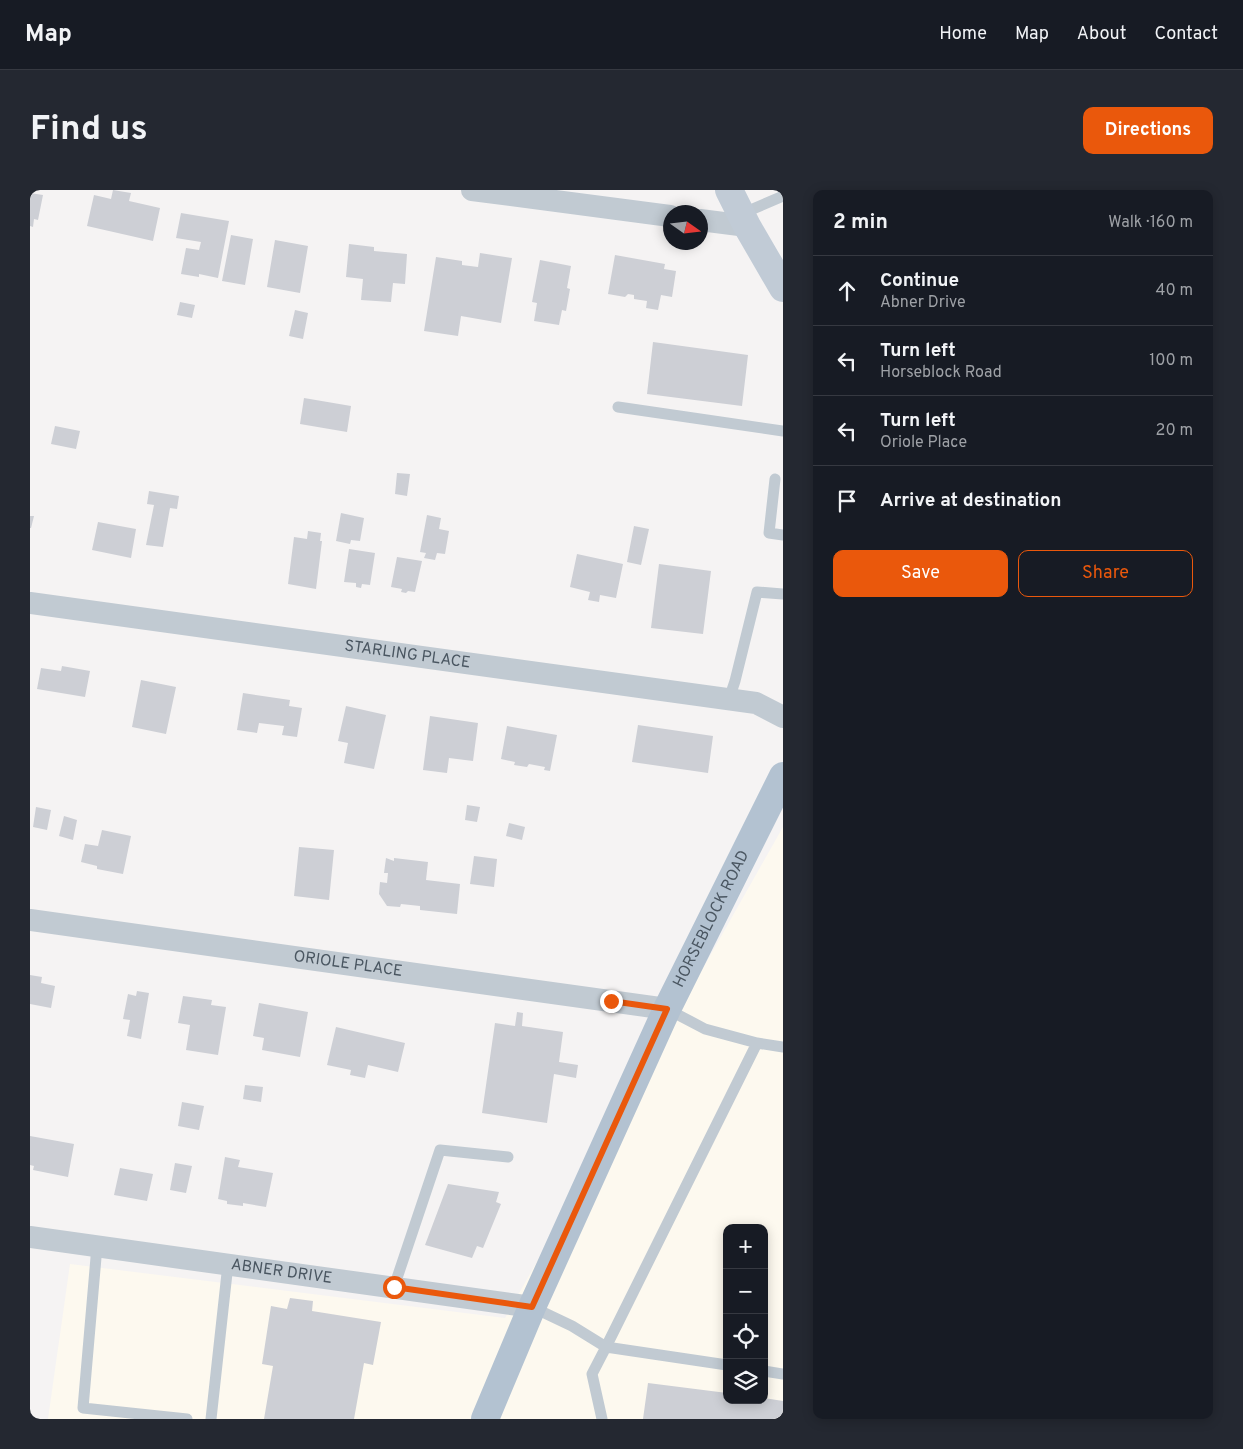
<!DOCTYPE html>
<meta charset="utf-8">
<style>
body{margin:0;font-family:Overpass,sans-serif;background:#242831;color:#f1f3f6}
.controls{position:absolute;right:15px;bottom:15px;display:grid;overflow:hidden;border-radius:10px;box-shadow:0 2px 12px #0003}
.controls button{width:45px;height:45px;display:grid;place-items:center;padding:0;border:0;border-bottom:1px solid #363941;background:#171b24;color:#f1f3f6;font:25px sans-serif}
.compass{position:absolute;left:633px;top:15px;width:45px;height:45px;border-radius:50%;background:#171b24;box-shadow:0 2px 12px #0003;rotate:104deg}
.stop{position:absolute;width:15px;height:15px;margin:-11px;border:4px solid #ea580c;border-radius:50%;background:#fff}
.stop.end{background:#ea580c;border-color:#fff;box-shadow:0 1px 5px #0008}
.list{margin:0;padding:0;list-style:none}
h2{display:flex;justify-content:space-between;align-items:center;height:65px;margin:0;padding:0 20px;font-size:21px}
h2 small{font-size:16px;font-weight:400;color:#9ea1a6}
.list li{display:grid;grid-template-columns:32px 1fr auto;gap:15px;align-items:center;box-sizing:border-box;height:70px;padding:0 20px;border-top:1px solid #363941}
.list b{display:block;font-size:19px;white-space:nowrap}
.list p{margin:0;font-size:16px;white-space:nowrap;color:#9ea1a6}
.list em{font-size:16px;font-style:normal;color:#9ea1a6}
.actions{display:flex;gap:10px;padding:15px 20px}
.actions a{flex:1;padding:11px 0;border:1px solid #ea580c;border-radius:10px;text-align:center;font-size:18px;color:#ea580c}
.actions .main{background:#ea580c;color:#fff}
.icon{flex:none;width:28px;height:28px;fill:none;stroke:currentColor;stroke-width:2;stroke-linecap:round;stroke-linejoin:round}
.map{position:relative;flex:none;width:753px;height:1229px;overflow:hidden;border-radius:10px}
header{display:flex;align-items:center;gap:30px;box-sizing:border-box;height:70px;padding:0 25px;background:#171b24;border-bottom:1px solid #363941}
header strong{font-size:24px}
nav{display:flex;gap:28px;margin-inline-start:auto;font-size:18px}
.intro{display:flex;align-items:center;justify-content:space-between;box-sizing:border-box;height:120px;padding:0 30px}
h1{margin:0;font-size:35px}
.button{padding:12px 22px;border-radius:10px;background:#ea580c;color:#fff;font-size:18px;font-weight:700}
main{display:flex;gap:30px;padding:0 30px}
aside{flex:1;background:#171b24;border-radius:10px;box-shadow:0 2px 12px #0003}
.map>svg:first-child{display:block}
</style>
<header>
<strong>Map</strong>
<nav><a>Home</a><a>Map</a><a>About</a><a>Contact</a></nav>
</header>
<div class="intro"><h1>Find us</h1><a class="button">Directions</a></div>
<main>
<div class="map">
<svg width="753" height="1229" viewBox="0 0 753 1229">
<rect width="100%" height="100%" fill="#f5f3f3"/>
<!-- commercial -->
<path fill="#fdf9ef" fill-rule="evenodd" d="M753 637V1229H18L40 1074 475 1128ZM697 1038H734V1210H697Z"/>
<!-- building -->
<path fill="#cdcfd5" d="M83 0 101 3 99 11 130 18 123 51 57 36 64 5 81 9Z
M0 3 13 5 8 30 4 29 3 37 0 36Z
M151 23 199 31 188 88 169 84V87L151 84 156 58 169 60 171 52 146 48Z
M201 45 223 49 215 95 192 91Z
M245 50 278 56 270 103 237 97Z
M319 54 344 57V61L377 64 375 94 363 93 361 112 331 110 333 89 316 87Z
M450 63 482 68 471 133 431 126 428 146 394 141 406 67 432 71V75L448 77Z
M585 65 635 74 634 79 646 81 642 107 631 105 628 120 616 118 617 111 604 109V105L598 104 595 107 578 104Z
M510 70 541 76 537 98 540 99 536 121 532 120 529 135 504 131 507 113 502 112Z
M150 112 165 115 162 128 147 125Z
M265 120 278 123 273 149 259 146Z
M623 152 718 165 712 216 617 204Z
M274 208 321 216 317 242 270 234Z
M25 236 50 241 46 259 21 254Z
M367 283 380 284 377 306 365 304Z
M119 301 149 306 147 319 140 318 133 357 116 355 124 315 117 314Z
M311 323 334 328 330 351 321 350 320 354 306 351Z
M397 325 411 328 409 339 419 341 415 364 407 363 405 370 394 368 396 363 390 362Z
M0 326H4L1 338H0Z
M68 332 106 339 101 368 62 360Z
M604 336 619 339 611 375 597 372Z
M278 341 291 343 290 351H292L286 399 258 394 264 347 277 349Z
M319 359 345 363 340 395 332 394 331 398 326 397V393L314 392Z
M547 364 593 374 586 408 570 405 569 412 558 410 560 402 540 397Z
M367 367 392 371 385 402 378 401 376 403 371 402 372 399 361 397Z
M629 374 681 381 673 444 621 438Z
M32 476 60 481 55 507 7 499 11 478 31 481Z
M111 490 146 497 136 544 102 537Z
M213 503 260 510 259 516 272 518 267 547 252 545 254 536 229 533 227 543 207 540Z
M316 516 356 525 344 579 314 573 318 553 308 551Z
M400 526 448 533 443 571 419 568 417 583 393 580Z
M608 535 683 546 678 583 602 572Z
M477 536 527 545 520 581 514 580 515 577 499 574 497 577 484 575 485 572 471 569Z
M437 615 450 617 447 632 435 630Z
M6 617 21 620 17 640 3 637Z
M34 626 47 630 43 650 29 646Z
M479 633 495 637 492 650 476 646Z
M72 640 101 646 93 684 67 679V676L51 672 55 654 68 656Z
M269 657 304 660 299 710 264 706Z
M444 666 467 669 464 697 440 694Z
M356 668 364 671V668L398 672 396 690 430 694 427 724 390 720V716L371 714 370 717 357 716 349 704 350 692 357 693 358 683H354Z
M0 785 12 787 11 793 25 796 21 818 0 814Z
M107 801 119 803 111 849 97 846 100 830 93 829 98 804 106 806Z
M153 806 182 810 181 815 196 817 188 865 156 860 160 835 148 833Z
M229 813 278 822 270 867 232 860 234 848 223 846Z
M487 822 493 823 492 836 533 842 529 872 548 875 546 888 524 884 517 933 452 923 465 833 485 836Z
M306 837 375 853 368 882 338 875 335 888 320 885 321 880 297 875Z
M215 895 233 897 231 912 213 909Z
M152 912 174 916 169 940 148 936Z
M0 946 44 954 38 987 3 980 4 976 0 975Z
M195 967 210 970 208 977 243 983 236 1017 213 1013V1016L197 1014V1011L188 1009Z
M145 973 162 976 156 1003 140 1000Z
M90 978 123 984 117 1011 84 1005Z
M418 994 469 1002 466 1012 471 1014 453 1058 447 1056 442 1068 395 1055Z
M260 1108 283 1111 282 1121 351 1132 343 1175 334 1173 324 1229H234L243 1176 232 1174 241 1116 257 1119Z
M618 1193 697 1203V1210H734V1208L753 1211V1229H613Z"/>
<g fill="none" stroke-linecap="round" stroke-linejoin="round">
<!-- lane -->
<path stroke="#c1cad2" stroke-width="11" d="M711 24 753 6
M588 217 753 241
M745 289 739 343 753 345
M699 509 705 491 727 402 753 404
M727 853 753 857
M67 1056 53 1218 157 1229
M364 1097 410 960 478 967
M502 1117 542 1136 576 1157 727 853 675 839 637 819
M734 1181 753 1184
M181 1229 198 1074
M572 1229 562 1184 576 1157 697 1175"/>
<!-- street -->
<g stroke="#c1cad2" stroke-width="22">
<path d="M442 0 640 26"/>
<path d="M670 30 717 36"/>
<path id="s1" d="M0 413 726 513 753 527"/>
<path id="s2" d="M0 730 637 819"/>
<path id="s3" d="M0 1047 502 1117"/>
</g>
<!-- secondary -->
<path stroke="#c1cbd6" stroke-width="28" d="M699 0 717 36 753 98"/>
<!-- primary -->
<path stroke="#b3c2d1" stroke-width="28" id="s4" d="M455 1229 502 1117 637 819 753 586"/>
</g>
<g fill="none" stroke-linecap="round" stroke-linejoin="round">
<!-- route -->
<path stroke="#ea580c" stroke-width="6" d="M364 1097 502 1117 637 819 581 811"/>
</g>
<g text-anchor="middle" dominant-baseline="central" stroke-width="4" stroke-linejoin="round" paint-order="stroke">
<!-- street labels -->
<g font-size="16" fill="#4a5661" stroke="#fff">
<text stroke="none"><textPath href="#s1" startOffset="381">STARLING PLACE</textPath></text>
<text stroke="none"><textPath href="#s4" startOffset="549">HORSEBLOCK ROAD</textPath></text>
<text stroke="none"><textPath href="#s2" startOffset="321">ORIOLE PLACE</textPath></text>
<text stroke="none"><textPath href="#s3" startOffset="254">ABNER DRIVE</textPath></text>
</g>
</g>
</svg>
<div class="controls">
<button>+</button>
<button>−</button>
<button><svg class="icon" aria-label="locate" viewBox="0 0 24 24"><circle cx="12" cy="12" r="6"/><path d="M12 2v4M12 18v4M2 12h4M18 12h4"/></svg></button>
<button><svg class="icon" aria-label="layers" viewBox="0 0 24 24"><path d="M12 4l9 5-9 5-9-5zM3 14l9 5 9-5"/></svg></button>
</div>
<svg class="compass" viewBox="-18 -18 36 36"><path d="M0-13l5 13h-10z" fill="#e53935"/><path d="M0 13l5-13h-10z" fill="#9ea1a6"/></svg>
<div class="stop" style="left:364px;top:1097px"></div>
<div class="stop end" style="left:581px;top:811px"></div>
</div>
<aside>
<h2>2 min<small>Walk · 160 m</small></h2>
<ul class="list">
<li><svg class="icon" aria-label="ahead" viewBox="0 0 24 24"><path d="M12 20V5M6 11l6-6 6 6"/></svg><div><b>Continue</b><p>Abner Drive</p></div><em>40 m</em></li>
<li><svg class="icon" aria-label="left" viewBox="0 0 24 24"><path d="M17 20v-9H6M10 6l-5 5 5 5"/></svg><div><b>Turn left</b><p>Horseblock Road</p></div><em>100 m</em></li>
<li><svg class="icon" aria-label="left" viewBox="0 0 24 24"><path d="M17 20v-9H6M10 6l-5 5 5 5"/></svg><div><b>Turn left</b><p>Oriole Place</p></div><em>20 m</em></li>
<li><svg class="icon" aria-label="arrive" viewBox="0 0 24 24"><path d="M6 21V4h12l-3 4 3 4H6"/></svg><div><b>Arrive at destination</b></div></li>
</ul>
<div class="actions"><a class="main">Save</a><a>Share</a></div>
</aside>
</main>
